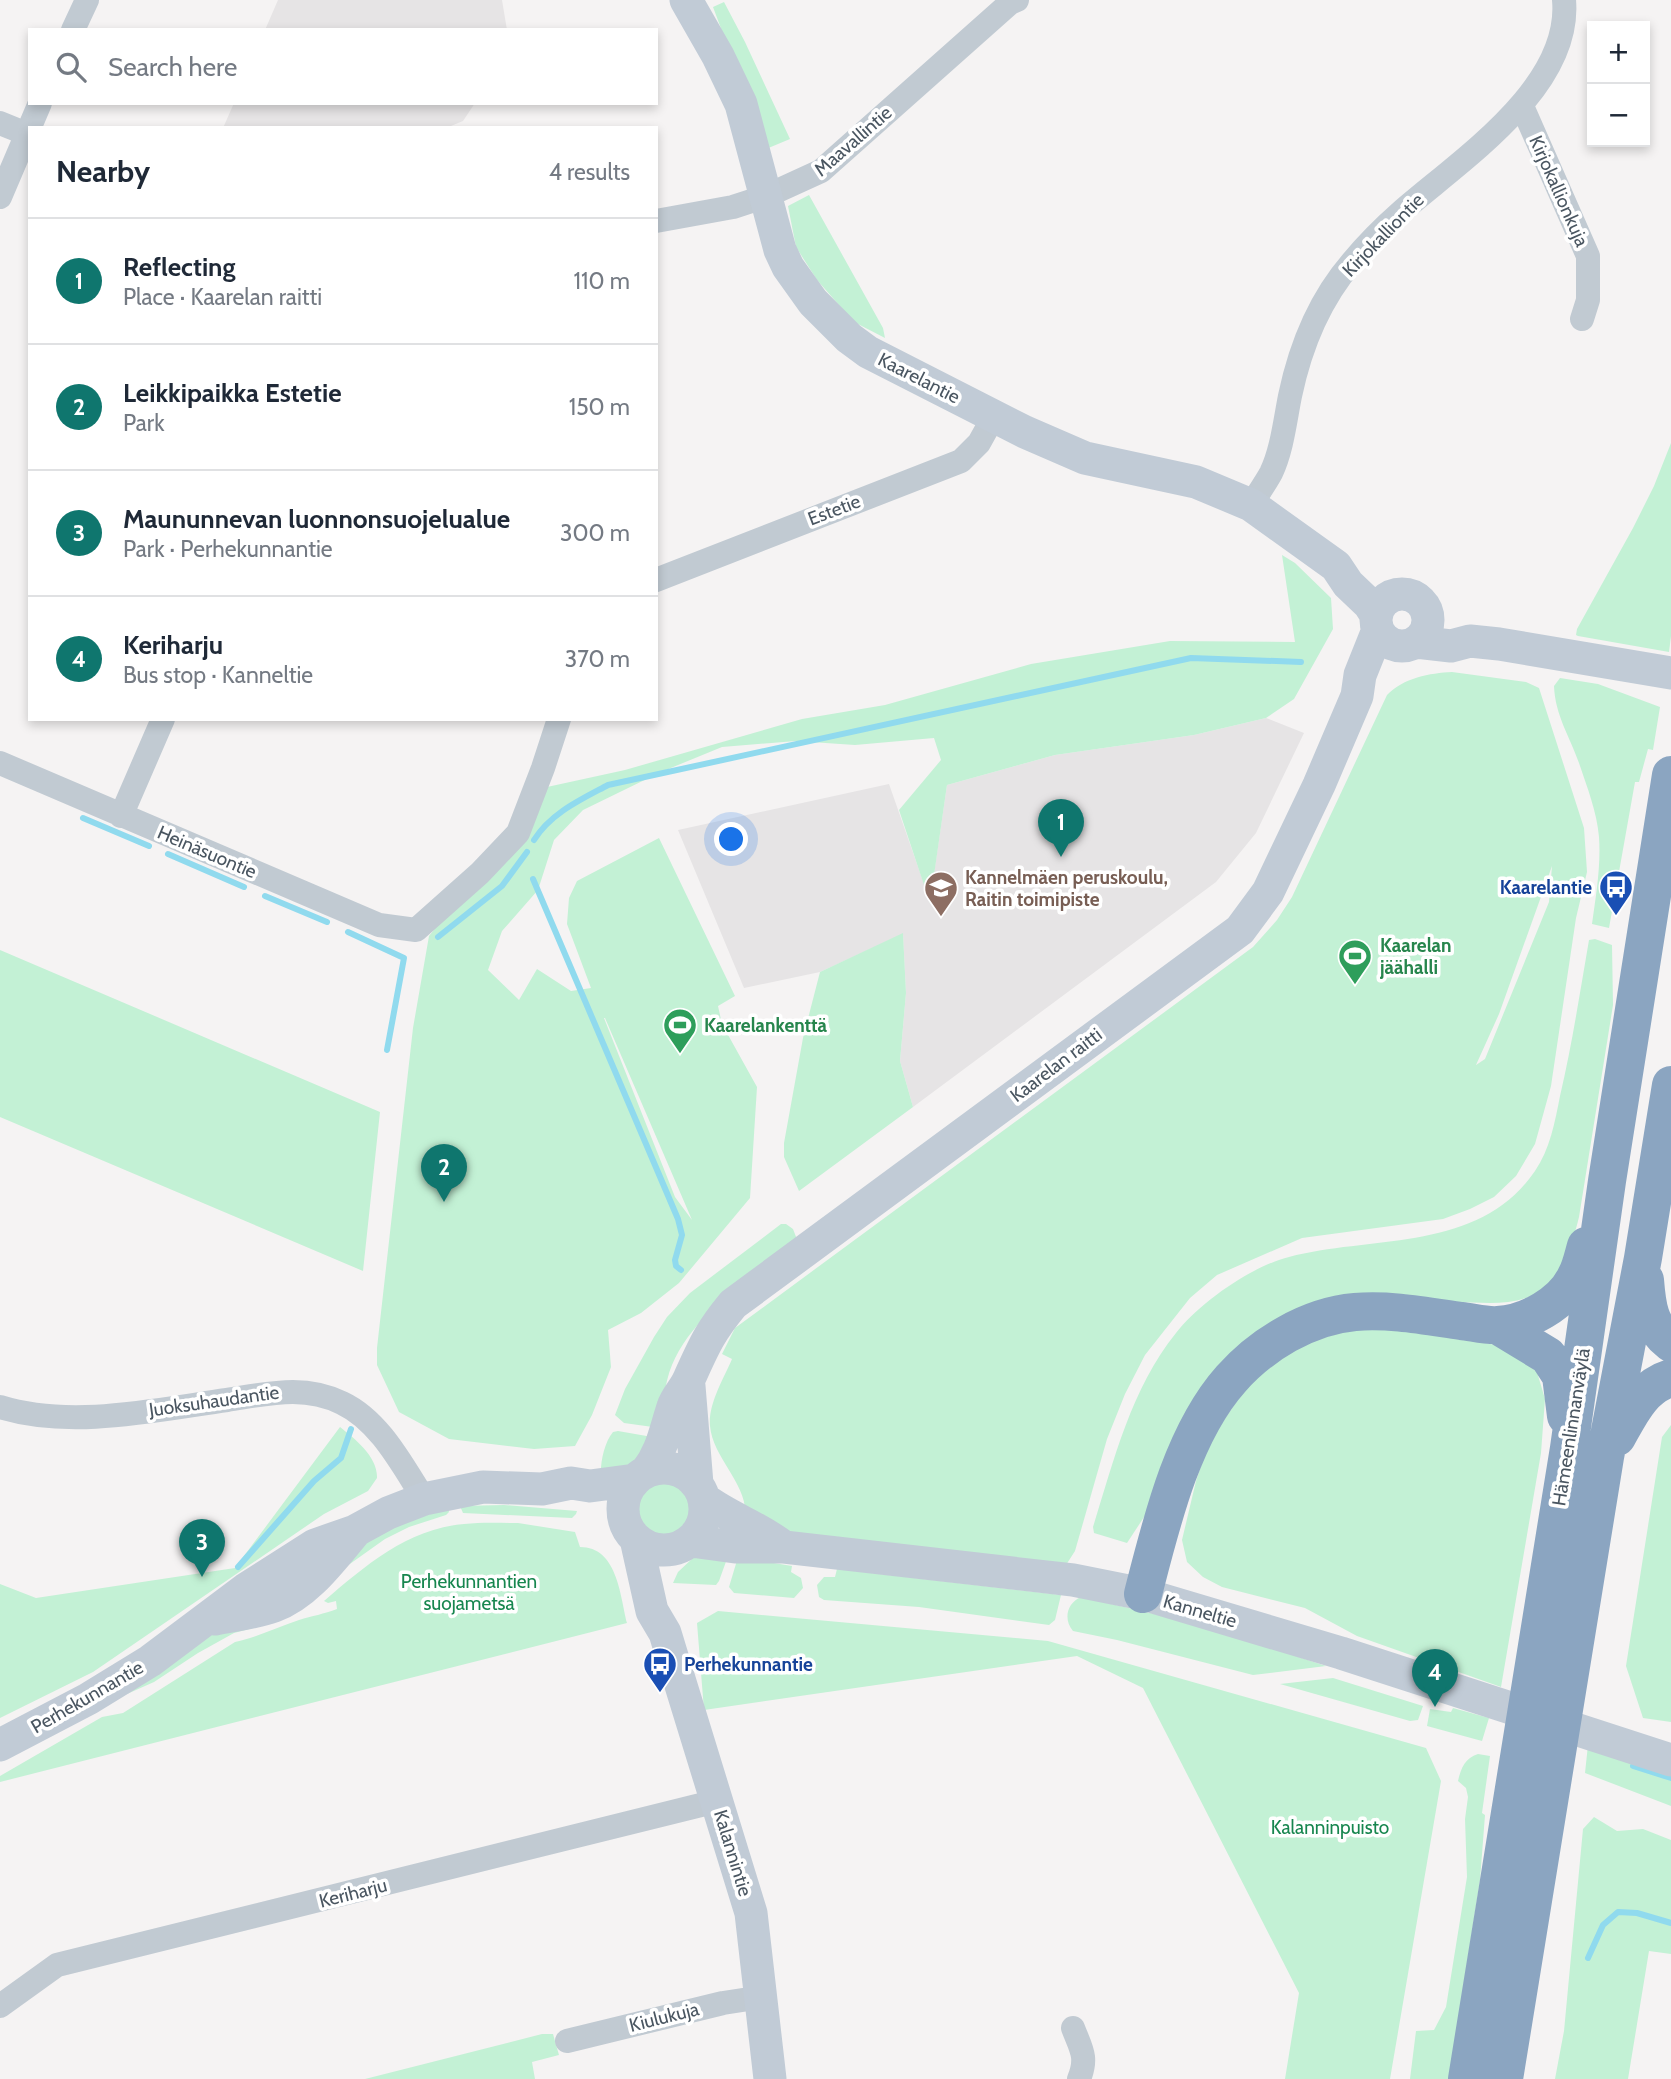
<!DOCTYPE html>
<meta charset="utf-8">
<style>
body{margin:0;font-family:Cabin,sans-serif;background:#f2f2f3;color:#1f2937}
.controls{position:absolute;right:21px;top:21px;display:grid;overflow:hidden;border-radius:0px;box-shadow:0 4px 10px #0003}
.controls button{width:63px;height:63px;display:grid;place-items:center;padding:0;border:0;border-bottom:2px solid #e0e1e3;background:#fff;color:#1f2937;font:35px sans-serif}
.you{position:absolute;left:732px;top:840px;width:24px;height:24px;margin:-18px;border:5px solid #fff;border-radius:50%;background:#1a73e8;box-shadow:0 0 0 10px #1a73e833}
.badge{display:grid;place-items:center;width:46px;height:46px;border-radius:50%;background:#0f766e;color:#fff;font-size:23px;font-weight:700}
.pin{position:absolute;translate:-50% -58px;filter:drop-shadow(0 2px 4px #0008)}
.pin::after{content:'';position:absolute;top:37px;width:24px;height:21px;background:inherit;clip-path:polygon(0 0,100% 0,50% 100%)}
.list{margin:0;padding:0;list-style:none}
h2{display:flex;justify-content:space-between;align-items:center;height:91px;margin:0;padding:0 28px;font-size:30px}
h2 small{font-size:23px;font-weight:400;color:#747a83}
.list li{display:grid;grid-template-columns:46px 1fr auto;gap:21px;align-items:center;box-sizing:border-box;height:126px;padding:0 28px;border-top:2px solid #e0e1e3}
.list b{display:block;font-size:26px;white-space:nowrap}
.list p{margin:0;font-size:23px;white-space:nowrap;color:#747a83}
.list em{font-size:23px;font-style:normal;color:#747a83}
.icon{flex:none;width:38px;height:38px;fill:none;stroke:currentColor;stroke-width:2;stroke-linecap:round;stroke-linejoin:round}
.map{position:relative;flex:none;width:1671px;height:2079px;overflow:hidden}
.search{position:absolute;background:#fff;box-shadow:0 4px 10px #0003;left:28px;top:28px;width:630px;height:77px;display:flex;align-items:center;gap:18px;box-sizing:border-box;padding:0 24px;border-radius:0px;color:#747a83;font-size:26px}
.panel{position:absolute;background:#fff;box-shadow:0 4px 10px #0003;left:28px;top:126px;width:630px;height:595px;border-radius:0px}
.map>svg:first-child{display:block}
</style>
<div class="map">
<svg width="1671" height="2079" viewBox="0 0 1671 2079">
<rect width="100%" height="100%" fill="#f5f3f3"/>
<!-- education -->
<path fill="#e6e4e5" d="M278 0H502L507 30H265Z
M234 103H475L463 121 446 128H223Z
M1266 718 1304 733 1256 833 1216 882 913 1107 900 1061 906 993 903 934 820 972 744 988 678 830 889 784 930 901 947 785 1055 755 1194 735Z"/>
<!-- green -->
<path fill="#c3f1d5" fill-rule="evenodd" d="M724 2 745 42 790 139 766 149 713 7Z
M809 195 883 328 885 338 854 322 817 280 796 247 788 206Z
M1671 443V636L1669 652 1578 636 1576 635 1577 629 1633 528 1654 486Z
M1282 555 1295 563 1331 598 1333 629 1294 699 1266 718 1194 735 1055 755 947 785 930 903 899 810 941 760 934 738 855 745 796 741 722 747 661 772 583 810 554 840 538 890 502 931 488 970 519 1000 537 969 571 991 591 988 567 924 569 898 577 881 659 838 735 996 718 1006 722 1024 757 1087 750 1198 679 1283 641 1313 608 1330 611 1367 592 1415 575 1446 534 1449 449 1439 399 1412 377 1365V1348L413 1028 429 936 547 787 625 770 802 719 885 705 1031 664 1170 641 1295 642ZM604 1018H605L692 1220 675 1197Z
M1452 672 1526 682 1539 688 1584 828 1587 872 1576 918 1551 1086 1535 1144 1516 1176 1494 1197 1470 1209 1443 1219 1302 1238 1217 1275 1190 1298 1145 1355 1125 1394 1107 1439 1075 1551 1066 1565 822 1542 745 1517C749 1485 713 1459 710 1426 708 1404 724 1378 732 1359L722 1354 735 1328 1253 947 1277 920 1292 897 1387 695C1403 678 1430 673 1452 672ZM1552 866 1549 902 1485 1059 1476 1065 1499 1014Z
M1560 678 1598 684 1660 707 1653 750 1648 749 1639 782H1635L1609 928 1592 924C1596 895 1601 866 1599 837 1597 812 1587 787 1579 763 1570 737 1555 715 1554 686Z
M903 933 906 993 900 1061 913 1107 799 1191 784 1157V1143L803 1038 820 972Z
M1595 939 1612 945 1613 1005 1579 1217C1573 1242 1561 1281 1536 1294 1507 1308 1477 1301 1447 1302 1395 1304 1344 1308 1292 1311L1148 1511 1127 1543 1094 1533 1093 1527C1114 1460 1131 1389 1176 1333 1199 1303 1252 1266 1289 1257 1373 1235 1479 1253 1535 1171 1550 1149 1555 1122 1560 1096 1572 1045 1580 992 1589 940Z
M0 950 380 1112 363 1271 0 1117Z
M781 1224H786L793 1229 798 1242C754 1277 695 1311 672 1365 664 1384 663 1408 660 1428L624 1423 615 1415 625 1389 654 1337 667 1317 690 1293Z
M1365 1326 1410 1328 1506 1347 1537 1372 1545 1399 1541 1453 1501 1687 1357 1636 1305 1608 1222 1587 1203 1577 1187 1562 1182 1540 1196 1481 1209 1442 1254 1376 1301 1344Z
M1671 1425V1722L1643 1718 1626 1666 1662 1437Z
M340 1427C355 1439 378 1457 377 1478L368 1491 324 1514 93 1672 0 1718V1584L36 1598 235 1568Z
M618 1431 658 1438 640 1463 601 1477C600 1463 604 1443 613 1432Z
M638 1509a27 27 0 1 1 54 0a27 27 0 1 1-54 0Z
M504 1505 577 1511 576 1514 572 1518 463 1513 460 1506Z
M448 1508 449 1512 446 1515 409 1527 385 1539 264 1625 234 1633 198 1653 154 1682 127 1694 216 1630 377 1532Z
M518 1523 575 1532 580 1547C617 1547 620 1594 627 1623L0 1782V1776L102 1717 123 1713 235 1642C258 1637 278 1627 299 1620 312 1616 324 1614 337 1609L336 1601 328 1603 324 1601C365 1566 407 1529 464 1524 482 1522 500 1523 518 1523Z
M728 1556 719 1581 716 1585 673 1583 678 1572 694 1557Z
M738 1557 792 1566 791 1572 801 1578 803 1588 794 1598 734 1593 729 1587Z
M837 1569 1061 1595 1055 1620 1049 1625 919 1607 824 1600 819 1597 817 1585 824 1577H835Z
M1081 1597 1202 1625 1326 1666 1253 1675 1117 1640 1073 1631C1063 1619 1067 1603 1081 1597Z
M718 1611 1048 1641 1426 1748 1441 1781 1390 2079H1285L1299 1993 1143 1688 1077 1656 704 1710 697 1623Z
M1333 1678 1423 1706 1418 1720 1410 1721 1280 1684Z
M1453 1708 1489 1718 1482 1741 1427 1726 1430 1709 1451 1712Z
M1588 1745 1671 1772V1806L1585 1773Z
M1478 1754 1490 1756 1482 1813 1485 1815 1480 1880 1449 2079H1410L1416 2031 1434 2030 1446 2007 1467 1877 1465 1819 1468 1797 1466 1788 1458 1781C1461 1768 1465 1758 1478 1754Z
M1594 1817 1617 1831 1643 1829 1671 1840V1954L1649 1951 1628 2079H1555L1564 2031 1583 1829Z
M542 2034H553L559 2055 532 2062 535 2079H365Z"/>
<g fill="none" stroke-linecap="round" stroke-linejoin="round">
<!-- stream -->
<path stroke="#90daee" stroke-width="6" d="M83 818 149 846
M534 840C551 813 580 800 608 785L1191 658 1301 662
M168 854 244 887
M533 879 678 1219 682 1235 675 1260 676 1266 681 1270
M265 896 327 922
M348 932 404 958 387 1050
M438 937 502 886 527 852
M238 1567 314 1481 341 1458 351 1429
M1633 1766 1671 1778
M1588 1958 1603 1925 1618 1912 1637 1913 1671 1923"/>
<!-- street -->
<path stroke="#c1cad2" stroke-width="24" d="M73 30 87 0
M1522 106 1588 256V300L1582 319
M0 123 27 134
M0 197 40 103
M656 221 733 207 764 197 821 171 1010 3 1017 0
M1251 505C1257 495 1265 484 1271 473 1282 450 1285 421 1290 396 1300 348 1320 299 1352 262 1367 244 1384 227 1401 212 1459 161 1572 88 1564 0
M656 580 961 461 979 443 994 416
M0 763 379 925 416 930 480 873 518 833 543 768 559 719
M121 816 163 719
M0 1407C70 1429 156 1410 227 1400 267 1394 304 1384 342 1403 380 1421 402 1465 424 1499
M0 2006 57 1965 717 1801
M1073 2028C1081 2049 1088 2057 1079 2079
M567 2041 723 2003 762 1997"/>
<!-- secondary -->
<path stroke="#c1cbd6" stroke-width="33" d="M686 0 718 56 741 104 780 250 788 267 813 302 849 338 868 352 1025 432 1085 458 1196 482 1251 505 1336 566 1348 584 1369 604 1376 615
M1376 620a26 26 0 1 1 52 0a26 26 0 1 1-52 0Z
M1416 642 1451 646 1470 641 1499 644 1671 673
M689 1386 697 1484
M623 1509a41 41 0 1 1 82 0a41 41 0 1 1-82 0Z
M646 1472C662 1452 665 1431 673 1407 676 1397 685 1389 689 1379 704 1346 709 1333 733 1304L1240 930 1268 892 1319 785 1357 696 1360 675 1378 630
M704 1499C729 1518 759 1527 784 1547
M636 1539 652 1611 665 1633 675 1666 751 1913 770 2079
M691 1541 735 1547H784L1073 1580 1143 1594 1341 1653 1671 1760
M215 1619C234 1615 255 1613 274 1606 307 1594 332 1559 354 1533
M0 1745 88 1699 150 1661 246 1589 315 1545 355 1531 388 1513 424 1499 483 1487 542 1489 571 1483 590 1486 635 1480"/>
<!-- highway -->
<path stroke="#8ba5c1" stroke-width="38" d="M1645 1280C1647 1306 1649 1326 1671 1343
M1497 1325 1548 1356 1561 1376 1566 1416
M1617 1437C1631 1412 1642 1387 1671 1378
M1143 1594C1161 1524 1182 1434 1231 1379 1261 1345 1308 1316 1355 1312 1390 1309 1426 1316 1461 1321 1472 1322 1486 1326 1498 1325 1527 1323 1563 1304 1576 1276 1581 1267 1583 1256 1586 1246
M1467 2079 1569 1448 1607 1181 1671 775
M1504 2079 1605 1457 1643 1258 1671 1085"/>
</g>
<!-- icons -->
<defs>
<g id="bus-pin" transform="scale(1.75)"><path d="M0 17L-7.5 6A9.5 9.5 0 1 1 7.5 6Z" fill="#1a4fb4" stroke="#fff"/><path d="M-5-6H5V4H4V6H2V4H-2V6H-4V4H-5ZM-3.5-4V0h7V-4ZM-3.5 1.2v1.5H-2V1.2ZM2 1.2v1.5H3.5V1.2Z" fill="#fff"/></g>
<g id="school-pin" transform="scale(1.75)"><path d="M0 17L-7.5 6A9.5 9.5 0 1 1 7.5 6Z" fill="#8d6e63" stroke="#fff"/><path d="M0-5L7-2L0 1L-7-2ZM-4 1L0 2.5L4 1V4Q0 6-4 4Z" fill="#fff"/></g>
<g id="stadium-pin" transform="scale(1.75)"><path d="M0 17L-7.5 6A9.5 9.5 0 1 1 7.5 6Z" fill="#2e9e5b" stroke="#fff"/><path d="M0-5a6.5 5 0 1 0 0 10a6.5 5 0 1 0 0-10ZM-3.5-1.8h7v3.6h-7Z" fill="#fff"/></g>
</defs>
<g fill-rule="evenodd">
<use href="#bus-pin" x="1616" y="887"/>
<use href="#school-pin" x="941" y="888"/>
<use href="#stadium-pin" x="1355" y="956"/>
<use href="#stadium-pin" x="680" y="1025"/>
<use href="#bus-pin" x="660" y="1664"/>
</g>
<g text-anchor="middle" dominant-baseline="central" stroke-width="7" stroke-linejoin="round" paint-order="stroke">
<!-- street labels -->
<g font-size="19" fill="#4a5661" stroke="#fff">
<text transform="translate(853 141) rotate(-41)">Maavallintie</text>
<text transform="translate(1559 191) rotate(66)">Kirjokallionkuja</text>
<text transform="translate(1383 235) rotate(-46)">Kirjokalliontie</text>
<text transform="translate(919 378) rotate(27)">Kaarelantie</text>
<text transform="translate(834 510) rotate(-21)">Estetie</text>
<text transform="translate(207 852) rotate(23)">Heinäsuontie</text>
<text transform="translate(1056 1065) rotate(-37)">Kaarelan raitti</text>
<text transform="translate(214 1401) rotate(-8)">Juoksuhaudantie</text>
<text transform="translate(1571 1427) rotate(-81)">Hämeenlinnanväylä</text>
<text transform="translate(1200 1611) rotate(16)">Kanneltie</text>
<text transform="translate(87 1697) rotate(-30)">Perhekunnantie</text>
<text transform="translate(733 1853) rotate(73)">Kalannintie</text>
<text transform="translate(353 1893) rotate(-14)">Keriharju</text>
<text transform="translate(664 2017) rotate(-14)">Kiulukuja</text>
</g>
<!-- education labels -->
<g font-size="19" font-weight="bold" fill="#785e54" stroke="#fff" text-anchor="start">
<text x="965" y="877">Kannelmäen peruskoulu,<tspan x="965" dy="22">Raitin toimipiste</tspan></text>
</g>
<!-- transit labels -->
<g font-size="19" font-weight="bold" fill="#164399" stroke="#fff" text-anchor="end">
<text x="1592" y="887">Kaarelantie</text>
<text x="684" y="1664" text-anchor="start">Perhekunnantie</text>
</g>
<!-- leisure labels -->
<g font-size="19" font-weight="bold" fill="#27864d" stroke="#fff" text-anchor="start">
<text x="1380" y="945">Kaarelan<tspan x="1380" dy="22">jäähalli</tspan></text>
<text x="704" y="1025">Kaarelankenttä</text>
</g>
<!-- park labels -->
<g font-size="19" fill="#17864f" stroke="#fff">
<text x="469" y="1581">Perhekunnantien<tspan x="469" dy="22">suojametsä</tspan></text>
<text x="1330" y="1827">Kalanninpuisto</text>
</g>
</g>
</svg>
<div class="controls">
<button>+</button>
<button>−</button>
</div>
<div class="you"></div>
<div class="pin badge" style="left:1061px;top:857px">1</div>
<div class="pin badge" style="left:444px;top:1202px">2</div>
<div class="pin badge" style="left:202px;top:1577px">3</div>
<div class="pin badge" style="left:1435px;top:1707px">4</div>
<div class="search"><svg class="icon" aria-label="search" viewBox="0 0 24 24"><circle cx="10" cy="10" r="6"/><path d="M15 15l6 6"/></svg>Search here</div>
<section class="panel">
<h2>Nearby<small>4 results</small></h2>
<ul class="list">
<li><span class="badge">1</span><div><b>Reflecting</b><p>Place · Kaarelan raitti</p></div><em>110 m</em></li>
<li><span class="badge">2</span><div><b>Leikkipaikka Estetie</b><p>Park</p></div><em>150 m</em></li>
<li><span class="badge">3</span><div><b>Maununnevan luonnonsuojelualue</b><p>Park · Perhekunnantie</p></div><em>300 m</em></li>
<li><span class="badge">4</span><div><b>Keriharju</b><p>Bus stop · Kanneltie</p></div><em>370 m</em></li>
</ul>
</section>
</div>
